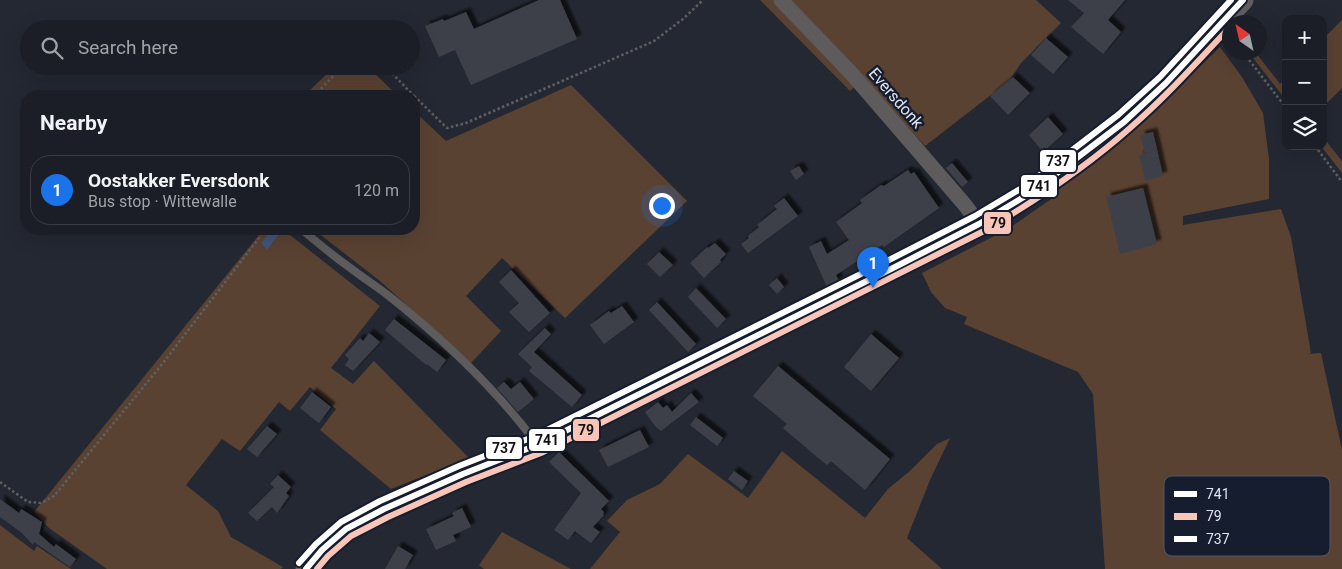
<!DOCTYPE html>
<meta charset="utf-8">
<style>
body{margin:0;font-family:Roboto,sans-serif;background:#282b32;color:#f1f3f6}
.controls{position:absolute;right:15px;top:15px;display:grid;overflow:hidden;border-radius:10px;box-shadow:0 5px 20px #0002}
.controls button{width:45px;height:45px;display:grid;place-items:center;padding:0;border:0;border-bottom:1px solid #393c43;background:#1b1e26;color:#f1f3f6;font:25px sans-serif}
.compass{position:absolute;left:1222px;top:15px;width:45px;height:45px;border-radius:50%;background:#1b1e26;box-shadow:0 5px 20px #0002;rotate:326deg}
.you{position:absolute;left:661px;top:205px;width:18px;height:18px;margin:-12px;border:4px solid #fff;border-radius:50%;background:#1a73e8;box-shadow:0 0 0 8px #1a73e833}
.badge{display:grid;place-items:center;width:32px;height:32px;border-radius:50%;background:#1a73e8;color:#fff;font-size:16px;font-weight:700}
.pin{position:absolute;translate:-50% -41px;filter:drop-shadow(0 1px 2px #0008)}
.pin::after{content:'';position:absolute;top:26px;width:18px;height:15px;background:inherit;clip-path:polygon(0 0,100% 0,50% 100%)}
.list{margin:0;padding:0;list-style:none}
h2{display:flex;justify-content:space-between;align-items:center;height:65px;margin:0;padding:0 20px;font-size:21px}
h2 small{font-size:16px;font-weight:400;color:#a0a2a7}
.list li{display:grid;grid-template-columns:32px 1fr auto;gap:15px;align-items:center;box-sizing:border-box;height:70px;margin:0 10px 10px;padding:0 10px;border:1px solid #393c43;border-radius:20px}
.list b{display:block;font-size:19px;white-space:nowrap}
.list p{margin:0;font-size:16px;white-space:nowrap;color:#a0a2a7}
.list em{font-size:16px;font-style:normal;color:#a0a2a7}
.icon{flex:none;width:28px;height:28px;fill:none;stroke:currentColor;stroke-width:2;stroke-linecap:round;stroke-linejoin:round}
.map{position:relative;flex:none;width:1342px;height:569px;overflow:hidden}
.search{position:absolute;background:#1b1e26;box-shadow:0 5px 20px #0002;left:20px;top:20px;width:400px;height:55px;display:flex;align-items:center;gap:12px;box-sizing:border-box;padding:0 18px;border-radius:28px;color:#a0a2a7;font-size:19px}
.panel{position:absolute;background:#1b1e26;box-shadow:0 5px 20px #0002;left:20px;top:90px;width:400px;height:145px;border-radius:20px}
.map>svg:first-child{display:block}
</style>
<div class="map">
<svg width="1342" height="569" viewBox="0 0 1342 569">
<defs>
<filter id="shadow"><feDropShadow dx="4.5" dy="-4.5" stdDeviation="1" flood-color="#0009"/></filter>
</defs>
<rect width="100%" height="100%" fill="#242832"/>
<!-- green -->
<path fill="#5a4232" d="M760 0H776L857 84 850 91Z
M788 0H1036L1061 23 1021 63 1009 81 925 146Z
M1342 20V88L1323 107V39Z
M1220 47 1242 77 1263 113 1269 159V199L1183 216V225L1281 209 1291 237 1311 353 1307 354 1321 353 1342 450V569H1105L1093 394 1078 372 964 324 967 317 945 308 931 292 922 273 1008 229 1054 197 1052 192 1152 113Z
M1249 53H1256L1280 84 1286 78V100Z
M335 66H367L398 96H304Z
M571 85 687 201 565 318 502 258 466 296 501 331 471 363 380 281 313 229H414V111L446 141Z
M1323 137 1342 161V173L1321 146H1323Z
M264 229 290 235 380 306 331 368 353 384 374 361 469 458 391 489 320 430 336 409 310 387 290 411 279 402 240 451 222 439 186 485 218 511 231 537 283 567 281 569H107L49 528 34 512Z
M950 438 930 480 907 538 942 569H590L620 532 607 521 627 500 660 484 688 454 748 498 782 451 865 518 888 489 911 470 937 444Z
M0 525 34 551 37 546 71 569H0Z
M502 532 571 569H484L479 565Z"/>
<!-- water -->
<path fill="#42547a" d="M268 229H280L282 230 267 250 261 243 269 233Z"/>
<!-- building -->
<path fill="#3e414a" filter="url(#shadow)" d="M539 0H560L577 39 471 85 455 50 439 57 425 26 443 19 444 21 466 12 474 29Z
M1068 0H1125L1108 20 1121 32 1103 54 1071 27 1084 13Z
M1046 38 1068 57 1053 74 1031 55Z
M1013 77 1030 93 1008 115 990 96Z
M1048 117 1063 134 1043 152 1029 135Z
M1153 132 1163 176 1145 181 1139 155 1145 153 1140 135Z
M952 163 968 182 962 187 946 168Z
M799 166 804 174 796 180 790 171Z
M908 170 911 174 914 172 939 208 884 247 882 245 836 275 839 281 827 287 809 247 821 241 827 254 849 240 836 222 862 203 860 200 881 185 884 186Z
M1143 188 1157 244 1120 254 1106 197Z
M784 198 798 216 748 253 741 244 749 238 748 236 759 227 757 225 777 209 774 206Z
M715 243 726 254 720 260 721 262 704 278 690 263 707 247 708 248Z
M659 252 673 265 660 277 647 264Z
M511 270 550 313 529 332 509 312 519 303 499 282Z
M777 278 784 287 777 294 769 285Z
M696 288 726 319 717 328 688 297Z
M657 302 696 344 688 352 649 310Z
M622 306 634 322 604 344 590 325 609 311 611 313Z
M394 319 446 360 437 372 427 364 426 365 385 330Z
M545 328 551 334 534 352 582 395 572 407 529 371 532 367 518 354Z
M369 333 380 342 353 371 345 365 349 359 345 355 360 338 363 341Z
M871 334 899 358 871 391 844 367Z
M778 366 890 459 865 490 831 461 827 465 817 457 783 428 787 424 753 396Z
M504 382 511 389 520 382 534 399 518 412 497 388Z
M312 392 331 407 319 423 300 408Z
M691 393 699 402 661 431 655 426 645 412 658 402 663 408 667 405 672 412Z
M696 417 723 438 717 446 690 425Z
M267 426 277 434 257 457 247 449Z
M640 430 649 447 608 467 599 450Z
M559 452 609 501 601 509 604 512 603 514 604 515 593 527 600 532 591 543 575 531 568 540 554 530 581 493 549 462Z
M734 471 748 481 742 490 728 479Z
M278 475 291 487 286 493 289 496 277 513 272 507 257 521 248 513 274 487 270 484Z
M0 499 19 513 21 509 42 522 39 534 54 547 56 544 76 559 70 567 34 542 33 545 22 533 0 517Z
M462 508 471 527 453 535 456 541 436 550 426 529 454 516 452 513Z
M398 546 413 555 405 569H385Z"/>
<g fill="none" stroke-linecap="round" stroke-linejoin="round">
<!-- path -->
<path stroke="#5f5f62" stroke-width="2.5" stroke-dasharray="2.5 2.5" stroke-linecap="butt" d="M1243 52 1286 108
M385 66 414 96
M314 96 343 66
M414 96 447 128 466 123 654 41 683 19 703 0
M1315 146 1342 182
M0 482 28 502 41 503 54 496 163 363 259 238 256 229"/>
<!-- lane -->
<path stroke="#5d5b5b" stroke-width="8" d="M301 229C317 242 332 255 349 267 362 277 376 286 389 296 443 339 496 389 537 444"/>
<!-- street -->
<path stroke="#5d5b5b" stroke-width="15" d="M781 0 852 74 965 205 979 224"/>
<!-- secondary -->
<path stroke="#605e5e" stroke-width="21" d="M306 569 322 550 346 529 384 509 463 474 537 445 895 267 979 224 1032 192 1102 140 1124 122 1166 83 1243 0"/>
<!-- bus-1 casing -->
<g stroke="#151d2e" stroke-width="10">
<path id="bus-1" d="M306 569 322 550 346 529 384 509 463 474 537 445 895 267 979 224 1032 192 1124 122 1166 83 1243 0"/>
</g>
<!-- bus-2 casing -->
<g stroke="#151d2e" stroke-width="10">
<path id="bus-2" d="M317 569 328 556 351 536 388 517 466 482 541 453 984 231C1035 201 1085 168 1130 128 1166 97 1197 62 1230 27"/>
</g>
<!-- bus-3 casing -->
<g stroke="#151d2e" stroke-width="10">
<path id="bus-3" d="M299 563 316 544 341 522 380 501 459 466 533 437 891 259 975 216 1027 185 1118 115 1160 77 1231 0"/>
</g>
<!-- bus-1 -->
<use href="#bus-1" stroke="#fff" stroke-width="6"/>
<!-- bus-2 -->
<use href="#bus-2" stroke="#f9c5b8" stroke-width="6"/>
<!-- bus-3 -->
<use href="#bus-3" stroke="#fff" stroke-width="6"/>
</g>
<g text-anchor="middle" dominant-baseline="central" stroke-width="5" stroke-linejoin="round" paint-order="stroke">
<!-- street labels -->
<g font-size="16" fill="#dee4f0" stroke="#151d2e">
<text transform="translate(896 98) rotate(49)">Eversdonk</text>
</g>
</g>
<!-- legend -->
<rect x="1164" y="476" width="166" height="80" rx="8" fill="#151d2e" stroke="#515968" stroke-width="1"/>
<rect x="1174" y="491" width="23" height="6" fill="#fff"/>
<rect x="1174" y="513" width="23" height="7" fill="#f9c5b8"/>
<rect x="1174" y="536" width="23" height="6" fill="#fff"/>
<g font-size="14" fill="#dee4f0">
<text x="1206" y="499">741</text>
<text x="1206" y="521">79</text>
<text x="1206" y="544">737</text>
</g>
<g stroke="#151d2e" stroke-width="2">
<rect x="1039" y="149" width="38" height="24" rx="5" fill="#fff"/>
<rect x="1020" y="174" width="38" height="24" rx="5" fill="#fff"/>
<rect x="983" y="211" width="29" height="24" rx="5" fill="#f9c5b8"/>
<rect x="572" y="418" width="28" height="24" rx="5" fill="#f9c5b8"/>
<rect x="528" y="428" width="38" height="24" rx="5" fill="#fff"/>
<rect x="485" y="436" width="38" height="24" rx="5" fill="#fff"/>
</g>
<g font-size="14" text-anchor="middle" font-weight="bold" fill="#111">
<text x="1058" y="166">737</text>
<text x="1039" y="191">741</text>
<text x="998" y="228">79</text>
<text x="586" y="435">79</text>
<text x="547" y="445">741</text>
<text x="504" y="453">737</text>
</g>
</svg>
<div class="controls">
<button>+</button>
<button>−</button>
<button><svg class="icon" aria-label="layers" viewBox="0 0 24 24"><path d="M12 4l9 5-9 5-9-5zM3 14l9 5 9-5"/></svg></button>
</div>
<svg class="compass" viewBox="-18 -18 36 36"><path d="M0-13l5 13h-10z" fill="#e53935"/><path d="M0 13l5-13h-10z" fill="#a0a2a7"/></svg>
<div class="you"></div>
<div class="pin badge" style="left:873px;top:288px">1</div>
<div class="search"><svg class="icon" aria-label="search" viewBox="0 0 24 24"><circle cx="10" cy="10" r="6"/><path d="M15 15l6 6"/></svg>Search here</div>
<section class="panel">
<h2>Nearby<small></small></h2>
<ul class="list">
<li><span class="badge">1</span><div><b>Oostakker Eversdonk</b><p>Bus stop · Wittewalle</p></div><em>120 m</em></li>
</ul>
</section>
</div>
